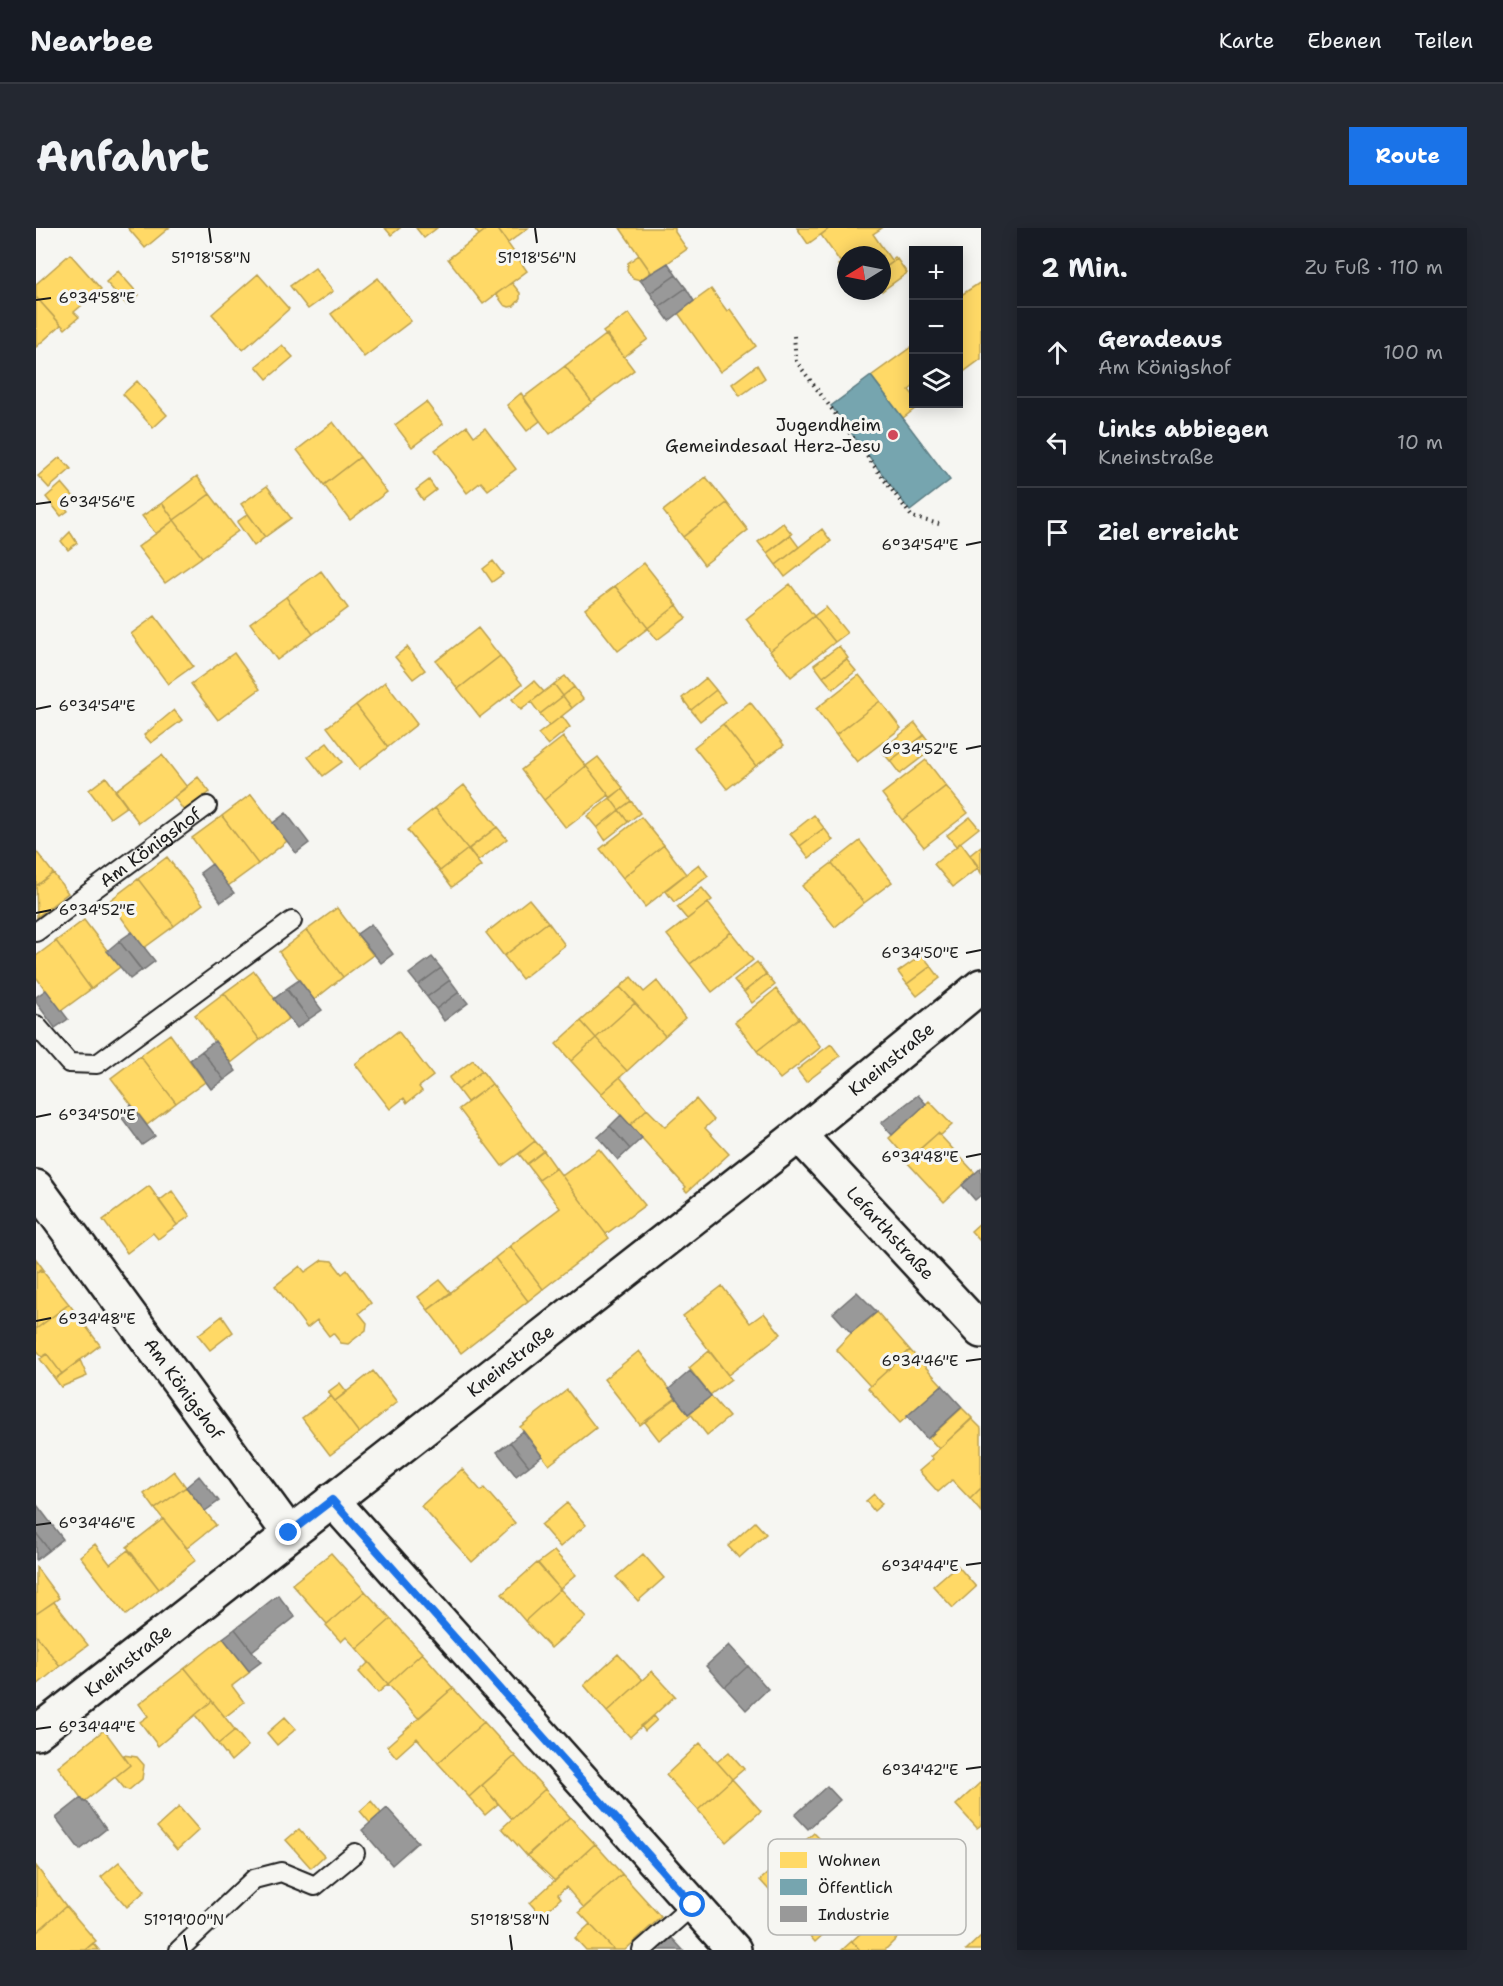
<!DOCTYPE html>
<html lang="de">
<meta charset="utf-8">
<style>
body{margin:0;font-family:"Shantell Sans",sans-serif;background:#242831;color:#f1f3f6}
.controls{position:absolute;right:18px;top:18px;display:grid;overflow:hidden;border-radius:0px;box-shadow:0 3px 15px #0003}
.controls button{width:54px;height:54px;display:grid;place-items:center;padding:0;border:0;border-bottom:2px solid #363941;background:#171b24;color:#f1f3f6;font:30px sans-serif}
.compass{position:absolute;left:801px;top:18px;width:54px;height:54px;border-radius:50%;background:#171b24;box-shadow:0 3px 15px #0003;rotate:260deg}
.stop{position:absolute;width:18px;height:18px;margin:-14px;border:4px solid #1a73e8;border-radius:50%;background:#fff}
.stop.end{background:#1a73e8;border-color:#fff;box-shadow:0 2px 6px #0008}
.list{margin:0;padding:0;list-style:none}
h2{display:flex;justify-content:space-between;align-items:center;height:78px;margin:0;padding:0 24px;font-size:26px}
h2 small{font-size:20px;font-weight:400;color:#9ea1a6}
.list li{display:grid;grid-template-columns:39px 1fr auto;gap:18px;align-items:center;box-sizing:border-box;height:90px;padding:0 24px;border-top:2px solid #363941}
.list b{display:block;font-size:22px;white-space:nowrap}
.list p{margin:0;font-size:20px;white-space:nowrap;color:#9ea1a6}
.list em{font-size:20px;font-style:normal;color:#9ea1a6}
.icon{flex:none;width:33px;height:33px;fill:none;stroke:currentColor;stroke-width:2;stroke-linecap:round;stroke-linejoin:round}
.map{position:relative;flex:none;width:945px;height:1722px;overflow:hidden;border-radius:0px}
header{display:flex;align-items:center;gap:36px;box-sizing:border-box;height:84px;padding:0 30px;background:#171b24;border-bottom:2px solid #363941}
header strong{font-size:28px}
nav{display:flex;gap:33px;margin-inline-start:auto;font-size:21px}
.intro{display:flex;align-items:center;justify-content:space-between;box-sizing:border-box;height:144px;padding:0 36px}
h1{margin:0;font-size:42px}
.button{padding:15px 27px;border-radius:0px;background:#1a73e8;color:#fff;font-size:21px;font-weight:700}
main{display:flex;gap:36px;padding:0 36px}
aside{flex:1;background:#171b24;border-radius:0px;box-shadow:0 3px 15px #0003}
.map>svg:first-child{display:block}
</style>
<header>
<strong>Nearbee</strong>
<nav><a>Karte</a><a>Ebenen</a><a>Teilen</a></nav>
</header>
<div class="intro"><h1>Anfahrt</h1><a class="button">Route</a></div>
<main>
<div class="map">
<svg width="945" height="1722" viewBox="0 0 945 1722">
<rect width="100%" height="100%" fill="#f6f6f2"/>
<filter id="ink" filterUnits="userSpaceOnUse"><feTurbulence type="fractalNoise" baseFrequency=".0167" numOctaves="2"/><feDisplacementMap in="SourceGraphic" scale="12" xChannelSelector="R" yChannelSelector="G"/><feConvolveMatrix kernelMatrix="1 2 1 2 8 2 1 2 1" color-interpolation-filters="sRGB"/></filter>
<g filter="url(#ink)">
<!-- homes -->
<path fill="#ffd966" stroke="#bba050" stroke-width="1.5" d="M92 0H133L109 20Z
M349 0H364L355 7Z
M380 0H401L388 10Z
M438 0H452L443 7Z
M452 0H461L491 43 447 76 412 31Z
M461 0H492L472 15Z
M584 0H639V4L651 21 616 46Z
M761 0H794L772 16Z
M794 0H846L837 6 855 32 859 29 861 31 846 42V27H810V49L802 37 805 35 785 7Z
M34 26 65 61 38 84 43 89 29 101 0 69V56Z
M603 27 615 44 604 52 597 50 591 42 592 35Z
M861 31 871 45 846 63V42Z
M279 40 297 63 272 81 254 58Z
M82 43 103 67 91 77 70 54Z
M222 46 253 81 207 122 176 86Z
M342 50 375 93 328 129 295 86Z
M945 54V131L922 148V69Z
M476 55 484 65V71L478 78 473 79 468 77 460 66Z
M675 61 691 83 694 81 720 118 684 144 642 85Z
M0 69 25 97 0 119Z
M593 85 612 111 588 129 567 104Z
M571 106 598 142 556 174 529 138Z
M246 117 257 129 231 151 220 138Z
M878 117V158L873 162 878 168V176L884 177 867 190 835 148Z
M721 137 729 150 704 168 696 156Z
M529 138 556 174 514 206 487 170Z
M101 153 131 187 117 200 87 166Z
M485 165 504 193 491 203 471 177Z
M390 174 407 196 376 219 359 197Z
M297 194 324 229 288 257 261 222Z
M431 198 438 208 449 200 480 241 452 262 445 254 431 265 399 222Z
M24 229 35 241 13 260 2 248Z
M324 229 351 264 314 292 288 257Z
M161 248 174 266 138 292 126 275Z
M670 249 691 275 647 309 627 283Z
M393 252 400 262 387 272 380 262Z
M26 255 38 269 27 278 32 283 25 288 10 269Z
M231 258 255 290 229 309 205 276Z
M174 266 202 303 166 329 138 292Z
M126 275 138 292 120 306 106 288Z
M691 275 712 302 668 337 647 309Z
M212 286 229 309 218 318 201 294Z
M138 292 166 329 129 355 102 319Z
M747 295 756 306 731 325 722 314Z
M786 301 795 313 749 349 740 337Z
M34 304 41 315 32 322 25 313Z
M754 307 763 319 740 337 731 325Z
M457 333 467 346 456 354 447 341Z
M608 335 641 377 612 400 579 358Z
M285 343 312 380 277 406 250 369Z
M754 356 778 388 734 423 710 391Z
M579 358 612 400 582 423 549 381Z
M250 369 277 406 241 432 214 395Z
M641 377 650 390 621 412 612 400Z
M790 379 811 405 799 414 778 388Z
M119 388 157 438 132 456 95 406Z
M778 388 799 414 755 449 734 423Z
M442 400 464 428 422 461 400 433Z
M803 418 812 430 787 449 778 437Z
M371 419 389 442 377 451 359 429Z
M198 425 224 461 182 492 155 456Z
M464 428 486 456 444 489 422 461Z
M810 431 820 443 797 461 787 449Z
M823 447 844 473 800 507 780 481Z
M529 448 538 459 527 468 518 456Z
M670 450 680 462 655 482 646 470Z
M498 453 508 464 485 482 476 471Z
M349 454 381 496 352 519 320 477Z
M518 456 527 468 504 486 495 474Z
M538 459 547 471 536 480 527 468Z
M680 462 689 474 664 493 655 482Z
M527 468 536 480 513 498 504 486Z
M844 473 865 500 821 534 800 507Z
M714 474 748 517 720 538 687 496Z
M320 477 352 519 323 541 291 499Z
M138 482 146 492 115 515 108 507Z
M526 488 534 499 512 517 502 506Z
M879 495 888 507 854 533 845 522Z
M687 496 720 538 691 561 658 519Z
M888 507 898 520 864 546 854 533Z
M527 509 550 538 508 572 485 542Z
M291 515 306 534 287 548 272 529Z
M126 527 151 559 103 595 79 563Z
M562 529 587 560 575 570 550 538Z
M890 532 910 558 866 592 846 566Z
M550 538 573 567 530 600 508 572Z
M70 549 91 578 74 590 53 562Z
M162 549 174 564 148 583 138 569Z
M428 557 461 599 432 621 399 580Z
M910 558 932 585 888 619 866 592Z
M586 561 595 573 583 582 574 570Z
M215 566 251 613 222 636 186 588Z
M574 570 583 582 561 600 551 588Z
M595 573 604 585 592 594 583 582Z
M399 580 432 621 404 643 371 602Z
M583 582 592 594 569 612 561 600Z
M778 587 788 600 764 618 754 606Z
M186 588 222 636 192 658 156 610Z
M605 589 628 617 587 650 564 621Z
M934 589 943 600 920 618 911 607Z
M461 599 471 611 442 633 433 621Z
M788 600 797 612 773 630 764 618Z
M824 613 856 654 828 675 796 635Z
M925 615 943 639 917 659 898 636Z
M628 617 650 646 609 679 587 650Z
M945 618V645L934 627Z
M432 621 445 638 416 659 404 643Z
M0 623 17 645 0 658Z
M131 629 167 676 138 698 102 651Z
M796 635 828 675 799 699 766 658Z
M663 636 672 648 638 674 629 662Z
M17 645 32 665 1 689 0 658Z
M102 651 138 698 108 720 73 673Z
M666 660 676 672 651 691 641 679Z
M493 671 512 694 468 728 450 705Z
M672 675 695 704 654 736 631 707Z
M301 680 337 727 307 749 271 702Z
M48 692 84 739 55 761 20 713Z
M512 694 529 717 486 751 468 728Z
M271 702 307 749 278 772 243 724Z
M695 704 717 732 676 764 654 736Z
M20 713 55 761 25 783 0 749V728Z
M886 727 895 738 871 756 862 744Z
M721 734 730 746 708 764 698 752Z
M895 738 904 750 881 768 871 756Z
M218 743 253 790 224 812 188 765Z
M730 746 739 757 716 775 708 764Z
M595 749 608 764 621 753 649 790 629 808 584 759Z
M584 759 599 775 560 810 545 793Z
M740 761 763 790 721 823 699 794Z
M188 765 224 812 195 835 159 787Z
M599 775 629 808 591 843 560 810Z
M763 790 785 819 744 851 721 823Z
M545 793 560 810 535 833 520 816Z
M362 803 397 848 383 859 386 863 371 875 368 870 354 881 319 836Z
M134 806 169 854 140 875 104 828Z
M560 810 591 843 565 866 535 833Z
M795 816 804 828 770 854 761 842Z
M104 828 140 875 111 897 75 850Z
M437 832 446 843 422 862 413 850Z
M446 843 456 856 431 874 422 862Z
M584 849 611 881 594 897 565 866Z
M456 856 499 913 466 938 423 881Z
M660 871 678 892 669 900 693 926 651 964 648 961 650 959 594 897 611 881 629 899Z
M893 873 916 897 905 907 902 905 872 932 853 910Z
M902 905 939 945 908 974 870 933Z
M499 913 508 923 491 936 483 926Z
M563 921 609 977 570 1006 526 948Z
M508 923 520 940 503 952 491 936Z
M520 940 573 1010 507 1061 474 1018 524 980 503 952Z
M113 958 141 997 122 1011 117 1005 91 1025 67 992Z
M136 963 154 988 141 997 123 973Z
M945 994V1014L935 1003Z
M474 1018 507 1061 492 1073 459 1030Z
M459 1030 492 1073 425 1125 392 1082Z
M0 1031 8 1042 0 1045Z
M286 1032 296 1033 306 1046 311 1042 335 1075 323 1085 331 1095 330 1102 312 1116 305 1115 297 1105 293 1108 281 1092 271 1100 239 1058 264 1038 269 1044Z
M5 1041 33 1076 0 1101V1045Z
M404 1052 415 1065 392 1082 382 1069Z
M686 1058 714 1095 728 1085 745 1106 692 1147 647 1088Z
M33 1076 64 1117 26 1146 11 1126 6 1129 0 1121V1101Z
M841 1084 874 1122 834 1158 800 1121 825 1095 827 1097Z
M186 1088 197 1104 174 1122 162 1107Z
M874 1122 906 1157 864 1195 832 1160Z
M603 1123 640 1170 604 1197 568 1151Z
M673 1123 695 1151 674 1167 653 1140Z
M11 1126 26 1146 19 1151 4 1131Z
M44 1132 51 1148 25 1159 19 1151Z
M337 1143 361 1174 323 1205 299 1173Z
M304 1155 311 1164 299 1173 292 1164Z
M531 1162 560 1200 513 1237 484 1199Z
M295 1168 323 1205 294 1227 266 1190Z
M675 1168 693 1189 671 1207 654 1185Z
M640 1170 654 1188 623 1212 609 1194Z
M926 1180 936 1190 903 1221 893 1210Z
M936 1191 945 1200V1260L934 1271 916 1252 902 1264 883 1243 897 1231 894 1229Z
M426 1241 445 1263 448 1260 479 1295 436 1334 385 1278Z
M138 1243 150 1259 119 1281 108 1266Z
M150 1259 180 1297 151 1320 119 1281Z
M945 1260V1284L934 1271Z
M838 1266 846 1276 838 1283 830 1273Z
M531 1275 550 1297 524 1319 505 1297Z
M127 1291 160 1332 123 1361 91 1319Z
M719 1294 730 1306 703 1330 692 1318Z
M59 1316 74 1336 92 1322 123 1361 90 1387 44 1328Z
M518 1323 540 1347 524 1361 502 1335Z
M295 1325 329 1363 291 1396 256 1356Z
M607 1326 628 1350 602 1373 580 1349Z
M501 1335 524 1361 489 1393 466 1366Z
M921 1337 940 1359 917 1380 897 1358Z
M0 1339 23 1370 0 1386Z
M524 1361 550 1389 515 1420 489 1393Z
M329 1363 355 1391 321 1421 310 1409 305 1414 290 1397Z
M18 1374 52 1417 24 1438 0 1407V1386Z
M355 1391 386 1425 352 1456 321 1421Z
M0 1407 24 1438 0 1458Z
M187 1410 214 1444 196 1458 208 1474 189 1489 149 1440Z
M386 1425 417 1460 382 1490 352 1456Z
M582 1426 606 1452 571 1484 548 1457Z
M333 1434 352 1456 342 1465 323 1444Z
M149 1440 176 1473 122 1518 104 1494 112 1488 103 1476Z
M616 1443 639 1468 594 1509 571 1484Z
M417 1460 448 1494 402 1535 381 1510 360 1529 351 1518Z
M176 1473 199 1502 182 1516 159 1487Z
M618 1488 621 1492 609 1503 605 1498Z
M249 1489 260 1501 241 1517 231 1505Z
M448 1494 479 1528 433 1569 402 1535Z
M68 1502 94 1537 48 1574 22 1539Z
M199 1502 212 1518 195 1533 182 1516Z
M664 1515 696 1551 662 1582 630 1547Z
M693 1524 708 1541 696 1551 681 1534Z
M87 1527 101 1529 108 1537 106 1551 93 1562 89 1561 79 1549 94 1537Z
M479 1528 509 1561 476 1591 446 1557Z
M696 1551 725 1583 690 1614 662 1582Z
M945 1554V1597L941 1600 920 1577Z
M446 1557 462 1576 449 1587 433 1569Z
M509 1561 534 1589 491 1628 466 1600Z
M335 1573 345 1585 334 1595 324 1583Z
M143 1579 163 1602 141 1622 121 1599Z
M534 1589 559 1616 519 1653 491 1627Z
M263 1601 288 1628 275 1640 250 1612Z
M778 1605 791 1618 771 1635 787 1652 752 1683 724 1652Z
M559 1616 586 1646 548 1680 530 1659 522 1666 525 1670 505 1688 494 1675Z
M83 1634 109 1663 91 1679 65 1649Z
M0 1638 30 1678 0 1705Z
M586 1646 625 1689 589 1722H578L543 1684Z
M787 1652 814 1682 779 1714 752 1683Z
M867 1667 885 1686 849 1722H824L816 1713Z
M30 1678 60 1713 49 1722H0V1705Z
M554 1696 578 1722H550L539 1710Z
M945 1708V1722H930Z
M816 1713 824 1722H806Z
M57 1715 63 1722H49Z"/>
<!-- public -->
<path fill="#76a5af" stroke="#5b7c83" stroke-width="1.5" d="M835 148 914 252 874 283 795 178Z"/>
<!-- industry -->
<path fill="#999" stroke="#747474" stroke-width="1.5" d="M632 35 640 47 614 65 604 52Z
M640 47 650 60 623 79 614 65Z
M650 60 658 73 633 93 623 79Z
M250 585 273 615 260 625 237 595Z
M176 636 198 665 185 674 164 645Z
M335 696 357 726 345 735 321 706Z
M96 704 119 733 106 743 83 713Z
M83 713 106 742 94 751 71 723Z
M396 729 405 740 382 757 373 746Z
M405 740 414 752 391 769 382 757Z
M263 752 286 782 273 791 250 761Z
M414 752 423 764 400 781 391 769Z
M251 761 273 791 261 800 238 771Z
M10 762 32 791 19 800 0 774V769Z
M423 764 432 775 408 793 400 781Z
M179 813 200 843 188 852 166 823Z
M166 823 188 852 175 861 154 832Z
M882 867 890 876 856 907 845 895Z
M95 877 119 908 106 917 83 886Z
M585 887 606 910 594 921 574 898Z
M574 898 594 921 582 932 562 909Z
M945 940V967L939 972 926 957Z
M821 1064 841 1084 815 1105 797 1085Z
M654 1143 675 1168 652 1186 633 1161Z
M906 1157 926 1179 891 1211 871 1188Z
M487 1203 506 1228 493 1238 474 1214Z
M474 1214 493 1238 480 1248 461 1224Z
M163 1248 183 1273 169 1283 150 1259Z
M1 1277 27 1311 13 1322 0 1305Z
M0 1305 13 1322 0 1332Z
M242 1367 259 1389 216 1423 199 1401Z
M199 1401 225 1434 213 1443 187 1410Z
M693 1417 712 1438 689 1459 670 1438Z
M712 1438 732 1461 710 1482 689 1459Z
M791 1558 804 1572 772 1601 759 1587Z
M45 1570 48 1574 50 1573 70 1601 44 1622 20 1590Z
M351 1580 382 1614 356 1637 326 1602Z
M635 1709 647 1722H620Z"/>
<g fill="none" stroke-linecap="round" stroke-linejoin="round">
<!-- lane casing -->
<g stroke="#1c1c1c" stroke-width="22">
<g id="lane">
<path id="s1" d="M0 704 171 578"/>
<path d="M0 797 33 835 61 836 256 693"/>
<path d="M143 1722 218 1651 245 1644 279 1658 319 1625"/>
<path d="M606 1722 657 1677"/>
</g>
</g>
<!-- street casing -->
<g stroke="#1c1c1c" stroke-width="38">
<g id="street">
<path id="s2" d="M763 907 945 1103"/>
<path id="s3" d="M0 959 253 1305"/>
<path d="M296 1272 698 1722"/>
<path id="s4" d="M0 1505 763 907 945 758"/>
</g>
</g>
<!-- path -->
<path stroke="#1c1c1c" stroke-width="4" stroke-dasharray="1.5 4.5" stroke-linecap="butt" d="M758 108 760 133 876 289 903 296"/>
<!-- lane -->
<use href="#lane" stroke="#f6f6f2" stroke-width="18"/>
<!-- street -->
<use href="#street" stroke="#f6f6f2" stroke-width="33"/>
</g>
</g>
<g fill="none" stroke-linecap="round" stroke-linejoin="round" filter="url(#ink)">
<!-- route -->
<path stroke="#1a73e8" stroke-width="8" d="M253 1305 296 1272 657 1677"/>
</g>
<!-- ticks -->
<path fill="none" stroke="#1c1c1c" stroke-width="2" d="M173 0 175 15M499 0 501 15M0 72 15 70M0 276 15 274M930 317 945 314M0 481 15 478M930 521 945 518M0 685 15 682M930 725 945 722M0 889 15 886M930 929 945 926M0 1093 15 1090M930 1133 945 1131M0 1297 15 1295M930 1337 945 1335M0 1501 15 1499M930 1541 945 1539M148 1707 151 1722M474 1707 476 1722"/>
<!-- markers -->
<circle fill="#d1495b" stroke="#f6f6f2" stroke-width="2" cx="857" cy="207" r="6"/>
<g text-anchor="middle" dominant-baseline="central" stroke-width="6" stroke-linejoin="round" paint-order="stroke">
<!-- poi labels -->
<g font-size="18" fill="#1c1c1c" stroke="#f6f6f2" text-anchor="end">
<text x="845" y="197">Jugendheim<tspan x="845" dy="21">Gemeindesaal Herz-Jesu</tspan></text>
</g>
<!-- street labels -->
<g font-size="18" fill="#1c1c1c" stroke="#f6f6f2">
<text stroke="none"><textPath href="#s1" startOffset="142">Am Königshof</textPath></text>
<text stroke="none"><textPath href="#s4" startOffset="1089">Kneinstraße</textPath></text>
<text stroke="none"><textPath href="#s2" startOffset="134">Lefarthstraße</textPath></text>
<text stroke="none"><textPath href="#s4" startOffset="603">Kneinstraße</textPath></text>
<text stroke="none"><textPath href="#s3" startOffset="250">Am Königshof</textPath></text>
<text stroke="none"><textPath href="#s4" startOffset="117">Kneinstraße</textPath></text>
</g>
</g>
<!-- legend -->
<rect x="732" y="1611" width="198" height="96" rx="9" fill="#f6f6f2" stroke="#b5b5b2" stroke-width="1.5"/>
<rect x="744" y="1624" width="27" height="16" fill="#ffd966"/>
<rect x="744" y="1651" width="27" height="16" fill="#76a5af"/>
<rect x="744" y="1678" width="27" height="16" fill="#999"/>
<g font-size="16" fill="#1c1c1c">
<text x="782" y="1638">Wohnen</text>
<text x="782" y="1665">Öffentlich</text>
<text x="782" y="1692">Industrie</text>
</g>
<g font-size="15" text-anchor="middle" fill="#1c1c1c" stroke="#f6f6f2" stroke-width="6" stroke-linejoin="round" paint-order="stroke">
<text x="175" y="35">51°18'58"N</text>
<text x="501" y="35">51°18'56"N</text>
<text x="61" y="75">6°34'58"E</text>
<text x="61" y="279">6°34'56"E</text>
<text x="884" y="322">6°34'54"E</text>
<text x="61" y="483">6°34'54"E</text>
<text x="884" y="526">6°34'52"E</text>
<text x="61" y="687">6°34'52"E</text>
<text x="884" y="730">6°34'50"E</text>
<text x="61" y="892">6°34'50"E</text>
<text x="884" y="934">6°34'48"E</text>
<text x="61" y="1096">6°34'48"E</text>
<text x="884" y="1138">6°34'46"E</text>
<text x="61" y="1300">6°34'46"E</text>
<text x="884" y="1343">6°34'44"E</text>
<text x="61" y="1504">6°34'44"E</text>
<text x="884" y="1547">6°34'42"E</text>
<text x="148" y="1697">51°19'00"N</text>
<text x="474" y="1697">51°18'58"N</text>
</g>
</svg>
<div class="controls">
<button>+</button>
<button>−</button>
<button><svg class="icon" aria-label="layers" viewBox="0 0 24 24"><path d="M12 4l9 5-9 5-9-5zM3 14l9 5 9-5"/></svg></button>
</div>
<svg class="compass" viewBox="-18 -18 36 36"><path d="M0-13l5 13h-10z" fill="#e53935"/><path d="M0 13l5-13h-10z" fill="#9ea1a6"/></svg>
<div class="stop" style="left:657px;top:1677px"></div>
<div class="stop end" style="left:253px;top:1305px"></div>
</div>
<aside>
<h2>2 Min.<small>Zu Fuß · 110 m</small></h2>
<ul class="list">
<li><svg class="icon" aria-label="ahead" viewBox="0 0 24 24"><path d="M12 20V5M6 11l6-6 6 6"/></svg><div><b>Geradeaus</b><p>Am Königshof</p></div><em>100 m</em></li>
<li><svg class="icon" aria-label="left" viewBox="0 0 24 24"><path d="M17 20v-9H6M10 6l-5 5 5 5"/></svg><div><b>Links abbiegen</b><p>Kneinstraße</p></div><em>10 m</em></li>
<li><svg class="icon" aria-label="arrive" viewBox="0 0 24 24"><path d="M6 21V4h12l-3 4 3 4H6"/></svg><div><b>Ziel erreicht</b></div></li>
</ul>
</aside>
</main>
